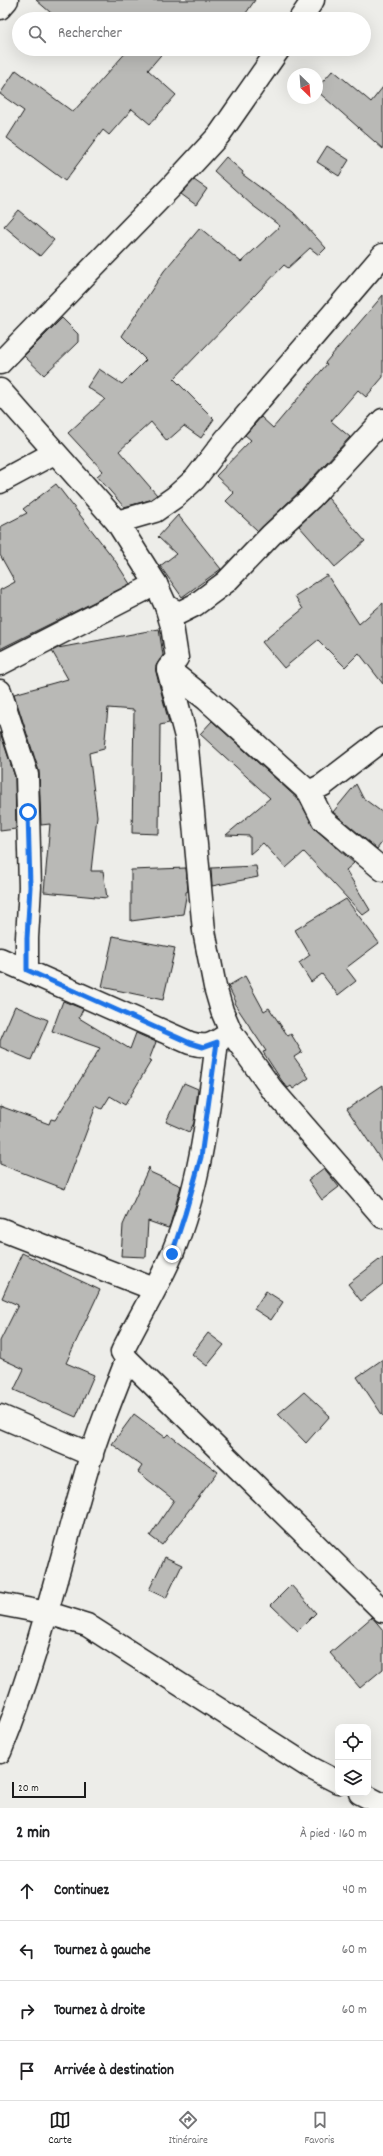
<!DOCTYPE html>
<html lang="fr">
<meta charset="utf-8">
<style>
body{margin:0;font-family:Dekko,sans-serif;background:#f2f2f2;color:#202124}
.controls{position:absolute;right:12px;bottom:12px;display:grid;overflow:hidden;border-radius:8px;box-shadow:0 4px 16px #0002}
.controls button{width:36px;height:36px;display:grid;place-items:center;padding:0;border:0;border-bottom:1px solid #e0e0e0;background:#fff;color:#202124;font:20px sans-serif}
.compass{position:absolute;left:287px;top:68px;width:36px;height:36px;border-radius:50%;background:#fff;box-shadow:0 4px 16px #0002;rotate:155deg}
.scale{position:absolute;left:12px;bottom:10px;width:74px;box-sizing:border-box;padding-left:4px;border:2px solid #1c1c1c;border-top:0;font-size:11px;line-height:14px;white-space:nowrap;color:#1c1c1c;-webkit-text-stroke:3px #f6f6f2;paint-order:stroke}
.stop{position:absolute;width:12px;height:12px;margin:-9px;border:3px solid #1a73e8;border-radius:50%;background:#fff}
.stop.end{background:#1a73e8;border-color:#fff;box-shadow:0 1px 4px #0008}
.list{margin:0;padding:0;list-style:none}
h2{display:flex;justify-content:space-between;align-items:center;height:52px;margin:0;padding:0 16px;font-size:17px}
h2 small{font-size:13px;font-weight:400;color:#757577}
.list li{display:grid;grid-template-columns:26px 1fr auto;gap:12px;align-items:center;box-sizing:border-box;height:60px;padding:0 16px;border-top:1px solid #e0e0e0}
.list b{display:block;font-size:15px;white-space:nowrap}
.list em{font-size:13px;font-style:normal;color:#757577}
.icon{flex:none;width:22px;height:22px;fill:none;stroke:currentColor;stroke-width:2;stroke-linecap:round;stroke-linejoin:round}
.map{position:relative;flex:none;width:383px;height:1808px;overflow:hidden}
.search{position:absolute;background:#fff;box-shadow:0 4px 16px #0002;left:12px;right:12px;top:12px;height:44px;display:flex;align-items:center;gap:10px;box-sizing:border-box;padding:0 14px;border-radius:22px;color:#757577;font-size:15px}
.sheet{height:292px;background:#fff}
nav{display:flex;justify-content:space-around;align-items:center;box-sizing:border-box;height:56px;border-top:1px solid #e0e0e0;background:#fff;font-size:11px;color:#757577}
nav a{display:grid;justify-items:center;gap:2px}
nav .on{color:#1c1c1c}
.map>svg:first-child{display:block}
</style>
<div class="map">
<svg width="383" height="1808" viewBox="0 0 383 1808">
<rect width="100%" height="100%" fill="#edede9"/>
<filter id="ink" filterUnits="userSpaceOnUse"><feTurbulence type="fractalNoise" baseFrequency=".025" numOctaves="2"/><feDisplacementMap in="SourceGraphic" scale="8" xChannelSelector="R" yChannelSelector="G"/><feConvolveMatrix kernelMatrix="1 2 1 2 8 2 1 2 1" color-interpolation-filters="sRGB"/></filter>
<g filter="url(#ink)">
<!-- building -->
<path fill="#b9b9b6" stroke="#1c1c1c" d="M36 0H255L242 19H58Z
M129 49H166L148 70 176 95 150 124 132 109 109 135 103 130 65 181 7 138 24 111 0 94 16 70 73 112Z
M333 70 371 102 383 87V149L317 91V88Z
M327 146 349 160 339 176 317 162Z
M226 157 243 172 242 174 293 212 326 248 319 255 310 248 288 268 284 265 174 379 214 419 201 438 184 426 167 441 151 422 119 451 157 495 150 500 124 507 97 476 103 471 68 433 105 399 87 387 99 369 122 384 146 360 122 336 164 271 200 228 241 262 280 226 252 205 214 171Z
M194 180 207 189 196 205 181 194Z
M18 210 54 240 40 256 4 226Z
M383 295V377L366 397 358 390 331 421 350 437 302 489 258 531 226 501 234 493 216 476 251 440 245 435 261 417 273 428 327 364 325 363Z
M62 318 78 334V342L44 375 24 356Z
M56 484 114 559 130 584 0 649V590L15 582 0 555V527L27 513 23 509Z
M328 498 365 541 335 567 299 526Z
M178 515 221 569 182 597 160 566 176 554 158 537Z
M327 575 359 624 383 603V684L359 653 345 667 318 640 284 668 262 642 303 609 295 596Z
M159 629 163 655 156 666V672L169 723 160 725 159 834 132 833 134 710 108 708 104 749 89 753 97 816 91 871H103L107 898 44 892 50 824 41 825 39 771 14 694 68 679 52 651 58 648Z
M212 721 299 800 315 829 354 863 346 870 370 910 363 915 304 852 286 868 263 843 250 854V836L226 835 270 798 200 734Z
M0 732 15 777 16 829 0 831Z
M356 784 363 798 383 813V841L377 849 333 812Z
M256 866 258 877 212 886 211 868Z
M186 868 188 891 186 892V897L183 914 131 921V870Z
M346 899 379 943 346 968 356 981 338 995 322 974 311 982 299 963 310 955 295 930Z
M113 936 175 948 163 1000 102 987Z
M245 976 264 1011 269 1008 288 1036 291 1034 302 1052 294 1057 309 1078 293 1089 291 1086 288 1088 282 1081 263 1052 266 1051 234 1003 236 1002 228 986Z
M63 1001 83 1009 79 1018 130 1049 136 1033 156 1042 149 1060 151 1061 125 1105 110 1096 102 1109 96 1106 65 1189 0 1164V1106L49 1124 51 1119 55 1120 100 1048 52 1031Z
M15 1006 48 1020 31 1060 0 1047V1041Z
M184 1083 198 1089 194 1123 189 1132 166 1122Z
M383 1085V1163L347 1109Z
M149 1167 150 1172 181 1186 170 1225 168 1228 148 1221 146 1257 121 1256 123 1225Z
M324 1168 339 1187 322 1200 308 1180Z
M22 1253 100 1290 66 1363 94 1375 76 1417 14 1390 24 1369 0 1358V1341L18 1305 2 1298Z
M383 1257V1284L361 1301 348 1284Z
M266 1291 283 1302 271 1320 254 1309Z
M208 1333 224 1345 207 1366 192 1354Z
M383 1359V1416L357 1377Z
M304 1392 330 1416 306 1443 278 1414Z
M134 1414 165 1437 168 1434 218 1472 162 1545 150 1536 174 1500 138 1472 142 1466 112 1444Z
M165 1557 182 1565 166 1598 149 1590Z
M291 1585 316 1613 298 1631 271 1605Z
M372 1617 383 1630V1669L360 1688 330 1653Z"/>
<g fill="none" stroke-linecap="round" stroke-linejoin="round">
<!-- street casing -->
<g stroke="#1c1c1c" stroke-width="25">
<path id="street" d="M0 8 7 0
M300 19 313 0
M0 363 171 187 219 135 279 49
M0 482 54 453
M117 522 155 511 175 497 195 479 225 440 383 255
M166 606 179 613 195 605 226 582 271 535 311 498 383 420
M0 664 156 584
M168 669 207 700 309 792 323 820 383 870
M0 691 27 775 30 887 27 938V970
M309 792 323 785 383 739
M0 959 190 1043C207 1048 212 1045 227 1035
M0 1229 154 1289
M127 1359 383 1611
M0 1416 92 1455
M0 1604 48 1613 87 1625 311 1768 338 1782
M0 1752C39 1656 61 1555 91 1456 101 1423 115 1391 127 1359L122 1352C138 1319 158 1287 172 1254 200 1187 208 1114 217 1042
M360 1793 383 1805"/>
</g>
<!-- secondary casing -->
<g stroke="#1c1c1c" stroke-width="25">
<path id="secondary" d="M0 390 117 522 156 584 166 606 172 626 177 658 168 669 186 737 204 931 215 987 222 1011 231 1032 271 1088 383 1217"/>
</g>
<!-- street -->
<use href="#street" stroke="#f6f6f2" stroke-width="22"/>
<!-- secondary -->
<use href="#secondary" stroke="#f6f6f2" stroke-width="22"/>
</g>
</g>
<g fill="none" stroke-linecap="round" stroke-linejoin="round" filter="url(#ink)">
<!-- route -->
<path stroke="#1a73e8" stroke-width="5" d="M28 812 30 887 27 938V970L190 1043 203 1047 217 1042 201 1157 185 1214 172 1254"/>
</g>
</svg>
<div class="controls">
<button><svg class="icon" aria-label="locate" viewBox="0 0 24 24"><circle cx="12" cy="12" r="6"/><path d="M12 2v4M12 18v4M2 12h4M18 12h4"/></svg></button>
<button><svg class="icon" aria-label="layers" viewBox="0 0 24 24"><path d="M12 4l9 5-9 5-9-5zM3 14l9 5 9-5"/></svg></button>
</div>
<svg class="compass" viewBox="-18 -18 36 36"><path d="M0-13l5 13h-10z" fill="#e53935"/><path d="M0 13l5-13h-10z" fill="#757577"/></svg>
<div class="scale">20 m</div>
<div class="stop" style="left:28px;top:812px"></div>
<div class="stop end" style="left:172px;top:1254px"></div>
<div class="search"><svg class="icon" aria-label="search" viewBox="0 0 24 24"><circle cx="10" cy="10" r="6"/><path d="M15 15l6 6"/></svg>Rechercher</div>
</div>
<section class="sheet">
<h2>2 min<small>À pied · 160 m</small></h2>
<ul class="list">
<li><svg class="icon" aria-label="ahead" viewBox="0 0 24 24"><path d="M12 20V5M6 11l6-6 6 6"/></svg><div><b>Continuez</b></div><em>40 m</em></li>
<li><svg class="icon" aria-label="left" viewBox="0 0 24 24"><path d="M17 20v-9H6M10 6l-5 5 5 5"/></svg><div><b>Tournez à gauche</b></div><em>60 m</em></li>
<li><svg class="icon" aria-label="right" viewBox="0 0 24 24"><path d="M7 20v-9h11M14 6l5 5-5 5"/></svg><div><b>Tournez à droite</b></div><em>60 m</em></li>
<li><svg class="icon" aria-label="arrive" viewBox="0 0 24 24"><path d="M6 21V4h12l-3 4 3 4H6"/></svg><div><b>Arrivée à destination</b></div></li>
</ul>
</section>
<nav>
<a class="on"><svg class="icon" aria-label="map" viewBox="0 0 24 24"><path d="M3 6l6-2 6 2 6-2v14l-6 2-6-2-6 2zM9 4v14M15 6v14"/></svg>Carte</a>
<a><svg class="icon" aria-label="directions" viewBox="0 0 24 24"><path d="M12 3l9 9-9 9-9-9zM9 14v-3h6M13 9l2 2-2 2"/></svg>Itinéraire</a>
<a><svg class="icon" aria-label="saved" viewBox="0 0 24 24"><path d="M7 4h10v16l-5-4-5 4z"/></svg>Favoris</a>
</nav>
